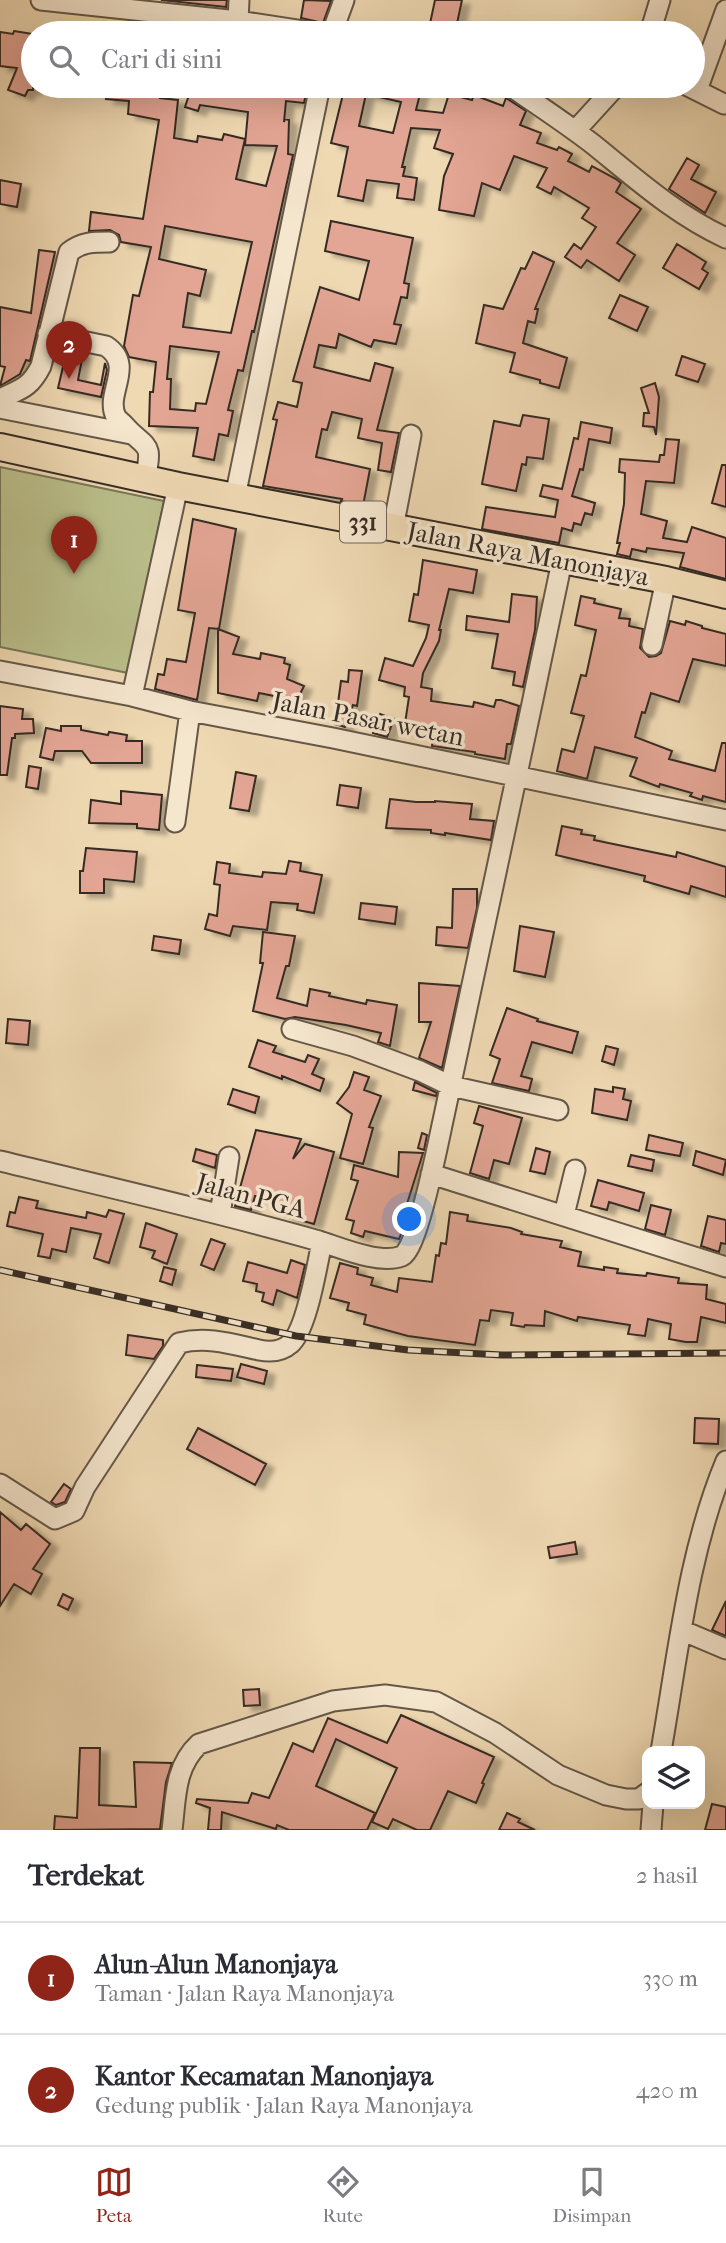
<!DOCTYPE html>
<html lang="id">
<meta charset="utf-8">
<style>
body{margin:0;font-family:"IM FELL French Canon",serif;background:#f2f2f3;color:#2b2b33}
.controls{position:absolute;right:21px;bottom:21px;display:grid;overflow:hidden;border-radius:14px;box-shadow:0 7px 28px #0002}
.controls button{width:63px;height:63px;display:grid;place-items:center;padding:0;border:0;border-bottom:2px solid #e1e1e2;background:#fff;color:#2b2b33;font:35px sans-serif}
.you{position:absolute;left:410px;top:1220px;width:24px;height:24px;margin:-18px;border:5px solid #fff;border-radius:50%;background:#1a73e8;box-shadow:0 0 0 10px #1a73e833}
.badge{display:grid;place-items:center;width:46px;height:46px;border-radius:50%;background:#8f2418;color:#fff;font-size:23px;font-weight:700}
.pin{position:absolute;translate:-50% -58px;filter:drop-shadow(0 2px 4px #0008)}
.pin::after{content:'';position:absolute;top:37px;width:24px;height:21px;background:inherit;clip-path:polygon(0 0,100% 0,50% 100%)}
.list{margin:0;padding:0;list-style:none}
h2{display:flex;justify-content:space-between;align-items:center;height:91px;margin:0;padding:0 28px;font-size:30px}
h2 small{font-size:23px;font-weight:400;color:#7c7c81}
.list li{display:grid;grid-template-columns:46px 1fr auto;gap:21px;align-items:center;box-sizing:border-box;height:112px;padding:0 28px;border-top:2px solid #e1e1e2}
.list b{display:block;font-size:26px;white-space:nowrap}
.list p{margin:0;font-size:23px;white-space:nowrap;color:#7c7c81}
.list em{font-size:23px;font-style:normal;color:#7c7c81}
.icon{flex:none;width:38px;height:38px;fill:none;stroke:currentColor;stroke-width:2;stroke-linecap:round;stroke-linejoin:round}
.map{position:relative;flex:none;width:726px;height:1830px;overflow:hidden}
.search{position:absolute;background:#fff;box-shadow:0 7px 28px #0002;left:21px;right:21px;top:21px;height:77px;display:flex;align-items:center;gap:18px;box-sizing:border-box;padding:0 24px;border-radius:38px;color:#7c7c81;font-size:26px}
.sheet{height:315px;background:#fff}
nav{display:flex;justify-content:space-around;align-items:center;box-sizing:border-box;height:98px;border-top:2px solid #e1e1e2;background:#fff;font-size:19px;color:#7c7c81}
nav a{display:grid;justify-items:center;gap:4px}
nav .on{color:#8f2418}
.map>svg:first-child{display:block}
</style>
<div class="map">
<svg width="726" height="1830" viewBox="0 0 726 1830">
<defs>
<filter id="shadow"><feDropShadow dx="8" dy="4.5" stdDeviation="2" flood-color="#0004"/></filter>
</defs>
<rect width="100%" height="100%" fill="#efd9b3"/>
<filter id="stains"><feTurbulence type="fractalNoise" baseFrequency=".00286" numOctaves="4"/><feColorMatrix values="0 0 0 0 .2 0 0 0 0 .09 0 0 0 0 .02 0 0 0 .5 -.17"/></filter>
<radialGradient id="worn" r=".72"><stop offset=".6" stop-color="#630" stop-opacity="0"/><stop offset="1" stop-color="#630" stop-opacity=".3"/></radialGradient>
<!-- green -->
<path fill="#babf8b" stroke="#787658" stroke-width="2" d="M0 467 164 501 128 673 0 647Z"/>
<!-- building -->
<path fill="#e3a594" stroke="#362c24" stroke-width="2" fill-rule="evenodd" filter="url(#shadow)" d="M161 0H227L226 7Z
M304 0 331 1 323 23 301 18Z
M435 0H462L455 33H428Z
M14 31 33 34V90H28L25 96 8 90 17 68 0 66V32L13 34Z
M108 86H162L160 98 178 100 174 138 197 142 198 136 222 140 224 134 245 139 236 179 266 186 277 146 245 145 248 112 200 105 198 111 185 107 192 86 216 89V86H305V88L307 89 304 103 286 101 284 122 285 119 289 120 288 154 293 155 254 332 252 331 243 371 238 370 228 410 233 411 228 436 219 434 214 460 193 456 198 428 149 426 150 392H153L156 362 129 357 124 346 133 295 139 296 151 247 121 242 119 235 110 230 89 231 91 212 143 219 159 120 128 114 129 101 106 99ZM165 226 252 242 231 333 183 327 188 293 200 296 206 270 159 259ZM170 346 219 352 206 404 196 403 195 411 170 409 171 379H167Z
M345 86H422L416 110 443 113 449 94 472 100 474 95 503 106 506 98 526 111 520 125 541 133 537 143 557 150 559 147 572 154 568 161 589 172 592 166 616 179 621 183 616 192 641 209 617 243 635 255 619 281 587 260 581 268 565 257 574 244 581 249 596 227 582 218 589 208 554 187 551 194 537 187 547 168 514 156 500 190 482 183 474 216 439 210 444 176 453 154 434 148 440 130 411 128 402 167H405L403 176 417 178 414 200 397 198 399 184 367 180 363 201 338 196 348 147 331 143ZM366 94 401 102 393 133 359 126Z
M687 158 699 165 691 179 716 192 705 213 669 189Z
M0 180 21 184 17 207 0 204Z
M331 221 413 238 404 283 409 284 407 298 401 297 394 324 401 325 396 344 374 340 371 347 339 334 336 348 319 345 314 367 370 381 375 363 393 368 377 430 399 433 391 472 378 470 382 443 358 438 362 419 332 412 327 430 322 429 316 457 370 469 363 506 341 501 342 499 263 486 277 420 273 419 278 402 297 407 302 383 293 381 320 287 359 300 369 261 325 251Z
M677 244 706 262 702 269 708 273 699 289 663 268Z
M39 250 55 252 30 361 26 360 20 374 0 386 5 367 0 366V307L31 313Z
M533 252 554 262 535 309H538L535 323 528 321 523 343 567 358 559 388 540 383V380L510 372 515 353 476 343 484 305 503 309 521 268 525 269Z
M620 295 648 307 637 331 609 318Z
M67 350 83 354 78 380 101 385 105 363 107 370 101 397 58 388Z
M682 356 705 364 698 382 676 375Z
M655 383 659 397 656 435 654 427 643 426 644 413H649L641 388Z
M523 415 549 419 543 459 527 457 526 465 522 464 516 491 482 484 494 421 520 426Z
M581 422 612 428 610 443 589 439 583 470 580 469 572 496 595 503 592 515 585 513 581 525 574 523 572 531 562 528 559 543 482 529 486 507 555 517 558 500 540 496 543 485 562 489 574 438 578 439Z
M666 439 679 440 674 483 646 481 641 514 667 521 663 538 687 542 692 527 726 538V579L680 567 684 553 647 548 646 552 632 549 630 557 617 554 620 543H617L624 504 625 473 619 472 620 459 659 462 660 455H664Z
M722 465H726V507L712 503Z
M193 519 236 529 219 629 209 628 197 700 155 689 158 674 164 675 167 659 186 662 195 613 178 610Z
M423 560 477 570 473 593 449 589 439 630H441L439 641 423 673 421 687 432 689 431 701 473 707 474 702 494 707 496 700H501L519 706 511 744H507L505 759 475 754V752L432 746 433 735 404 730 409 697 404 696 405 687 379 680 385 658 413 666 426 638 429 625 409 621 414 594 418 595Z
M512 594 537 597 535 630 523 687 513 685 515 672 492 668 498 634 466 630 467 616 509 622Z
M581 596 595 599 594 603 621 609 619 618 630 619 629 626 643 629 640 648 649 657 656 656 661 653 670 621 685 625 686 621 702 626V628L726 634V666L693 659 679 702 651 693 645 713 642 712 635 737 672 751 669 759 715 771 722 743H726V802L703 796 702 800 690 796 692 793 660 784 659 787 630 776 637 758 595 747 587 779 557 771 562 749 574 752 584 716 571 713 581 675 586 676 596 630 575 625Z
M218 629 239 637 233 654 260 659 261 653 285 658 284 663 290 665 287 679 304 686 295 704 279 697 259 693 257 701 218 693Z
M349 670 362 671 357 706 353 705 345 727 335 724 342 704 338 703 341 681 348 682Z
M0 706 23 709 22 719H33L34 733 15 734V738H12L7 775H0Z
M380 714 394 719 387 737 373 733Z
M61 726H81V730L108 735 109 732 127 735 126 741H142V763H91L82 751H55L53 760 40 757 46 728 61 731Z
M29 766 41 768 38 789 26 787Z
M236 772 256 776 249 811 230 808Z
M340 785 361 788 358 808 337 805Z
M121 791 162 795 159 830 137 828V824L89 823 91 800 121 804Z
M390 799 416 802H435V801L472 804 470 819 494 821 491 840 445 833V835L431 833V830L386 828Z
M562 826 582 830 581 834 595 836 594 840 676 857 677 852 726 867V897L691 886 689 894 644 881 645 876 556 855Z
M86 848 137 852 134 882 104 879V893H80V871H83Z
M289 861 301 863 300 871 322 875 314 913 297 910 298 904 271 902 267 930 233 926 230 936 205 929 209 914 217 916 220 885 214 884 217 862 230 864 229 873 262 877 263 872 286 874Z
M453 889H477V908L468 948 436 945 437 927 452 928Z
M361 903 397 907 395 924 359 919Z
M520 926 554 932 545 977 514 971Z
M263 932 295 936 289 966H286L277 998 307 1006 310 989 330 993 329 996 366 1004 367 1000 397 1005 390 1046 378 1042 381 1033 346 1025 295 1017 285 1019 253 1011 263 963H260Z
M154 936 181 940 179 954 152 950Z
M419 983 460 986 442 1068 419 1058 431 1022H419Z
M507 1008 538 1019 537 1021 578 1032 572 1053 532 1042 521 1076 532 1079 529 1091 492 1083 500 1059 490 1055Z
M8 1019 30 1021 28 1045 6 1043Z
M258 1040 276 1046 273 1052 305 1062 308 1055 319 1059 312 1074 324 1079 320 1091 282 1076V1079L249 1067Z
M606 1046 618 1049 614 1065 602 1061Z
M354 1072 369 1077 364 1090 381 1096 369 1127 373 1128 363 1164 340 1158 352 1114 337 1103 349 1087Z
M415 1082 437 1093 436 1096 413 1090Z
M613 1087 625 1089 623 1099 631 1101 627 1120 592 1113 595 1089 613 1092Z
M233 1089 259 1097 255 1113 228 1104Z
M479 1106 522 1118 509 1164 494 1160 489 1179 470 1173 483 1126 474 1123Z
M256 1130 301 1139 293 1159 305 1144 334 1152 314 1224 285 1216 288 1204 255 1196 251 1210 235 1206Z
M422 1133 427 1135 424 1150 418 1148Z
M649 1135 683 1143 680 1156 646 1150Z
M536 1148 550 1152 545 1174 530 1171Z
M196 1149 217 1155 215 1168 193 1161Z
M696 1151 726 1160 723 1175 693 1165Z
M399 1152 423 1153 400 1226 404 1227 399 1239 365 1231 363 1237 351 1233 354 1221 346 1219 358 1181 351 1179 354 1165 398 1177Z
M631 1155 654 1160 652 1171 628 1166Z
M598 1180 644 1193 639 1211 609 1202 607 1210 591 1206Z
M19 1197 38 1201 36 1208 86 1218 87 1212 106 1217 109 1210 124 1214 109 1263 94 1258 101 1234 71 1228 66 1252 52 1249 50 1258 38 1256 43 1234 7 1226 10 1212 15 1213Z
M651 1205 671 1210 665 1235 645 1229Z
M450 1212 468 1215 467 1221 511 1228 522 1232 521 1234 562 1241 560 1247 581 1252 578 1266 604 1270V1267L618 1269 617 1273 646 1276 647 1273 659 1275 679 1278 678 1283 707 1285 706 1299 726 1304V1323L701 1317 697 1342H686L669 1339 671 1324 648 1319 645 1336 628 1334 630 1325 578 1317 577 1321 545 1311 544 1326 525 1325 524 1327 511 1325 513 1313 491 1310 489 1321 480 1320 475 1345 408 1336 364 1324 366 1315 347 1310 349 1303 330 1298 340 1263 358 1268 357 1274 373 1278 371 1285 397 1292 399 1278 432 1282 436 1255 439 1256 441 1243 446 1244Z
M708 1216 726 1220V1244L721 1243 719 1252 701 1246Z
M146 1223 177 1234 167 1264 152 1258 155 1251 140 1247Z
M211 1239 225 1244 214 1270 201 1265Z
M291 1260 305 1265 297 1298 277 1290 273 1305 262 1301 264 1293 256 1291 257 1284 243 1281 248 1262 287 1273Z
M164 1267 176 1270 172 1285 160 1281Z
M128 1335 163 1340V1346L154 1359 126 1355Z
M241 1364 267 1371 264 1384 237 1377Z
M197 1365 233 1369 231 1381 196 1377Z
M695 1418 719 1419 718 1444 694 1443Z
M198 1428 266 1464 255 1485 187 1449Z
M64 1484 71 1489 65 1502 56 1505 51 1502Z
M0 1512 21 1530 26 1524 50 1544 33 1569 42 1574 31 1594 14 1584 0 1606Z
M575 1542 577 1554 550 1558 548 1547Z
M63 1594 73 1599 68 1610 58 1605Z
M726 1601V1636L712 1630Z
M259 1689 260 1705 244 1706 243 1690Z
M401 1715 494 1757 482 1783 484 1784 476 1803 448 1791 430 1830H417L393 1819 388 1829 372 1822 397 1768 336 1739 316 1786 375 1813 367 1830H289L277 1825 276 1829 222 1812 221 1830H208L210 1808 196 1803 197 1799 248 1803 252 1793 269 1798 293 1743 313 1752 328 1718 387 1743Z
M80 1748H100L99 1805 136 1807 134 1762 172 1763 166 1782 160 1829 54 1830 55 1816 77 1818Z
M712 1804 726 1807V1830H705Z
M507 1813 520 1819 518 1822 535 1830H499Z"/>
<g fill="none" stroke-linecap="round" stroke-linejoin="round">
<!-- minor casing -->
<g stroke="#645748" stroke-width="23">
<path id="minor" d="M41 0 238 21 317 33
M238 21 239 0
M332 33 344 0
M650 33 660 0
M510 86C538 105 567 124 594 145 636 179 676 215 726 238
M688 86 724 104
M697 90 726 10
M575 131 616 86
M48 334 106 346C136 366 104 393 116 417 118 420 121 422 124 425 146 450 154 440 145 479
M0 399C21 389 30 388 41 366L69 252C82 242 93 242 109 242
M0 408 131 434
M235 497 320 86
M393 528 411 435
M652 645 666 580
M0 671 132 696 190 711 333 738 726 820
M132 696 178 486
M175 822 190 711
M292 1029 353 1046 420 1071 451 1086 558 1110
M0 1161C107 1187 214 1211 319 1241 341 1248 381 1265 402 1256 418 1249 439 1138 444 1116 485 931 523 746 562 561
M431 1174 726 1267
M220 1214 229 1157
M564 1215 575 1170
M0 1484 55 1519 74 1511 85 1487 179 1343C207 1336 232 1344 259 1350 269 1352 281 1352 290 1344 307 1330 317 1265 322 1242
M681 1630 726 1649
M661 1751C678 1655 688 1552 726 1461
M172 1830C176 1799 174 1767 199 1744L333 1701 385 1695 436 1702 495 1733 558 1775 606 1795 626 1799H639L647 1793
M651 1830 653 1804"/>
</g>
<!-- major casing -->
<g stroke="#362c24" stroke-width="30">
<path id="major" d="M0 447 178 486 666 580 726 595"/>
</g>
<!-- minor -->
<use href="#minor" stroke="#f5e6ce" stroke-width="19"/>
<!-- major -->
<use href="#major" stroke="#efd9b3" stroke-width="26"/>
<!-- rail casing -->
<g stroke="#362c24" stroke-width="7">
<path id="rail" d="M0 1270 296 1336 408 1350 502 1355 726 1353"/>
</g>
<!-- rail -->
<use href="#rail" stroke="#f5e6ce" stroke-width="4.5" stroke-dasharray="13" stroke-linecap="butt"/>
</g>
<g text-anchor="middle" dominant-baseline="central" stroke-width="7" stroke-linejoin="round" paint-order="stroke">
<!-- shield labels -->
<rect fill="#f5e6ce" stroke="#6f6457" stroke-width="2" x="340" y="501.5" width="46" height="41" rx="5"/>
<g font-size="24" font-weight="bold" fill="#362c24">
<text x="363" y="522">331</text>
</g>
<!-- street labels -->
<g font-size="26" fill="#362c24" stroke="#f5e6ce">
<text transform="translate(528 554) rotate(11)">Jalan Raya Manonjaya</text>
<text transform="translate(368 719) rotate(11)">Jalan Pasar wetan</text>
<text transform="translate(251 1196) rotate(15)">Jalan PGA</text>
</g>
</g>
<rect width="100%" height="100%" filter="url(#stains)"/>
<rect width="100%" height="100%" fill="url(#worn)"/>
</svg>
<div class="controls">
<button><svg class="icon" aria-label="layers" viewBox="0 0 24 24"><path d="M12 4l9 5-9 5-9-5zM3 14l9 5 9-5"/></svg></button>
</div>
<div class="you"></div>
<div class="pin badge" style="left:74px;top:574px">1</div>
<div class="pin badge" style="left:69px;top:379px">2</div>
<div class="search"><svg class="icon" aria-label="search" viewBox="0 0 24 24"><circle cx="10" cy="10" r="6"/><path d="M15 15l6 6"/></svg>Cari di sini</div>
</div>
<section class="sheet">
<h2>Terdekat<small>2 hasil</small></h2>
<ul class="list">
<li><span class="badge">1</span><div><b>Alun-Alun Manonjaya</b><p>Taman · Jalan Raya Manonjaya</p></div><em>330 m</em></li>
<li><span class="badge">2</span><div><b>Kantor Kecamatan Manonjaya</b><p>Gedung publik · Jalan Raya Manonjaya</p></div><em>420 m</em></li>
</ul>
</section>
<nav>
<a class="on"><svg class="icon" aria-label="map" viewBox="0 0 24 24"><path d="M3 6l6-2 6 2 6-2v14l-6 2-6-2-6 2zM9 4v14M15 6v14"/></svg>Peta</a>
<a><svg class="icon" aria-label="directions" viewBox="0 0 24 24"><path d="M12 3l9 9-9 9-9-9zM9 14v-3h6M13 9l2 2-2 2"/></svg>Rute</a>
<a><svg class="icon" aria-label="saved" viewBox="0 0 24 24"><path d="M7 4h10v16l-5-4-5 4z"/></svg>Disimpan</a>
</nav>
